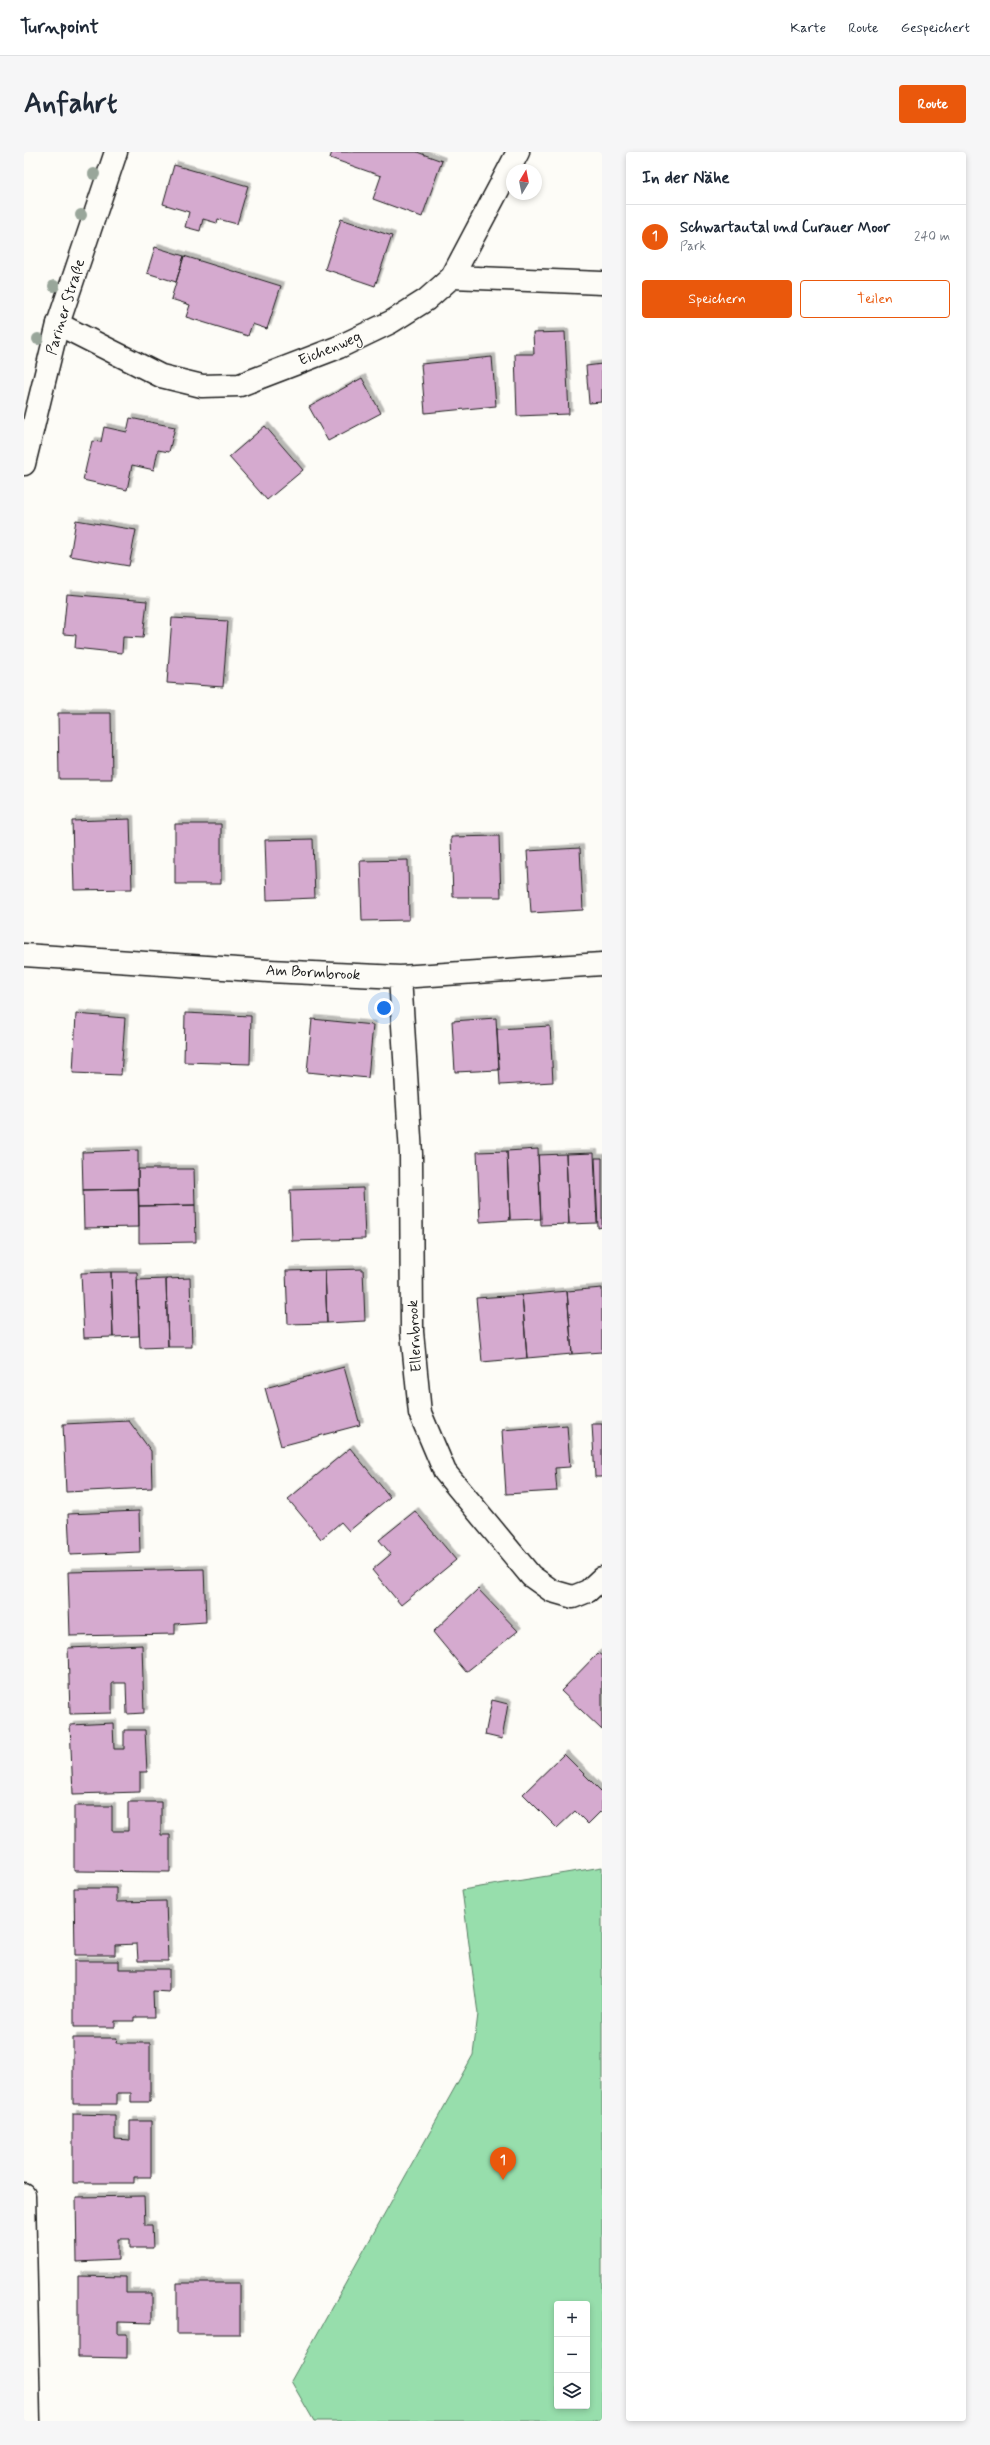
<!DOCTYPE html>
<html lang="de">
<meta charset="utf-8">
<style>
body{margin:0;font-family:Mynerve,sans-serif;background:#f6f6f7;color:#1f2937}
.controls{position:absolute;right:12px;bottom:12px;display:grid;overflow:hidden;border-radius:4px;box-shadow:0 2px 6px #0003}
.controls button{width:36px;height:36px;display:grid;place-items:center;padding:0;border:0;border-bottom:1px solid #e0e1e3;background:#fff;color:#1f2937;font:20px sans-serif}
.compass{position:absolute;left:482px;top:12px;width:36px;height:36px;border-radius:50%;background:#fff;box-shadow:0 2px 6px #0003;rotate:10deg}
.you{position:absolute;left:360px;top:856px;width:14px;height:14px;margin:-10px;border:3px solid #fff;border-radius:50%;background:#1a73e8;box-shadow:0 0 0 6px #1a73e833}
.badge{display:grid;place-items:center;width:26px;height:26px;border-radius:50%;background:#ea580c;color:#fff;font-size:13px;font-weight:700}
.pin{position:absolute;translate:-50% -33px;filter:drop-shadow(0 1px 2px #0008)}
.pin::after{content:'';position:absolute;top:21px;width:14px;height:12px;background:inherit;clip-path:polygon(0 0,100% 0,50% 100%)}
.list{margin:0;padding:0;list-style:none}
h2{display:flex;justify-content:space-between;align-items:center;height:52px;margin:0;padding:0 16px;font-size:17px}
h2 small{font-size:13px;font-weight:400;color:#747a83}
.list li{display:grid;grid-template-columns:26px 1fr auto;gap:12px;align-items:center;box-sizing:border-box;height:64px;padding:0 16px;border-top:1px solid #e0e1e3}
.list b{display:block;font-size:15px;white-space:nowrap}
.list p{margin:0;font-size:13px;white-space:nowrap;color:#747a83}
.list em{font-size:13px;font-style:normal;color:#747a83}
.actions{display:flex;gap:8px;padding:12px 16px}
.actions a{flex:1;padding:9px 0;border:1px solid #ea580c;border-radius:4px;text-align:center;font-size:14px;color:#ea580c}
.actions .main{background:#ea580c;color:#fff}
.icon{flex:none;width:22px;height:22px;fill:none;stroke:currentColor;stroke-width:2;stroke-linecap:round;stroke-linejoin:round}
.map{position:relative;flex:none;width:578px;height:2269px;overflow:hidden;border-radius:4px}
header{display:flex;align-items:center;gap:24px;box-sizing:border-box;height:56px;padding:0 20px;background:#fff;border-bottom:1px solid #e0e1e3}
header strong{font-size:19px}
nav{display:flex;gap:22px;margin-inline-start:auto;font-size:14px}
.intro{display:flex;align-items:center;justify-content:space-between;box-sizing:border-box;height:96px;padding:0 24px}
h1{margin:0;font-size:28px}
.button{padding:10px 18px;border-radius:4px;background:#ea580c;color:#fff;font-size:14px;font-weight:700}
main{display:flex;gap:24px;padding:0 24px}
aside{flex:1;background:#fff;border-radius:4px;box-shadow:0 2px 6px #0003}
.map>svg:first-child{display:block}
</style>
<header>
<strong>Turnpoint</strong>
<nav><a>Karte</a><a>Route</a><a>Gespeichert</a></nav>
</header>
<div class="intro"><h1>Anfahrt</h1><a class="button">Route</a></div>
<main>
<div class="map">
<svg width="578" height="2269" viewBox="0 0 578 2269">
<defs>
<filter id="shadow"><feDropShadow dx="3.5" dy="-3.5" stdDeviation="0" flood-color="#0004"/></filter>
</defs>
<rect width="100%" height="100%" fill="#fdfcf7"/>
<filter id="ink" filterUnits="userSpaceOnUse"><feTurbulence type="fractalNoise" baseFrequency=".025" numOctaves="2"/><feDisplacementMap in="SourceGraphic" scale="8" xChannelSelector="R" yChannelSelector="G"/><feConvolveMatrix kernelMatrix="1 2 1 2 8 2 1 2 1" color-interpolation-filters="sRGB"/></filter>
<g filter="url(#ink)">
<!-- green -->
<path fill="#97deac" stroke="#5a7d64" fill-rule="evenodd" d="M578 1715V2269H290L267 2229 449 1903 454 1862 438 1738ZM533 2152H563V2254H533Z"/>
<!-- building -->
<path fill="#d5aacf" stroke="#1c1c1c" filter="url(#shadow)" d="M308 0H393L418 9 398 65 349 47 357 24 306 6Z
M150 13 224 34 213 72 194 67 193 71 179 67 176 79 161 75 165 60 139 52Z
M317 67 368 84 351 134 301 117Z
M131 95 160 104 152 130 123 121Z
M160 104 257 134 243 177 228 172 224 184 162 165 166 153 147 147Z
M541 180 545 262 493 264 491 202H510L509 181Z
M468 205 472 254 401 261 397 212Z
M578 212V250L565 251 562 214Z
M338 226 357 261 304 289 285 255Z
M106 266 151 275 145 300 134 298 130 318 108 313 103 338 59 328 68 289 77 290 80 275 103 280Z
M241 274 279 318 243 348 205 305Z
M52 368 112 378 105 414 46 404Z
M43 442 123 449 119 486 99 485 98 501 51 496 52 483 39 482Z
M148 466 204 469 199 535 143 531Z
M34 561H87L88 627H35Z
M106 667 108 737 50 738 48 669Z
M151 672H197V732H151Z
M475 684 477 745H429L427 685Z
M289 687 291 746 243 748 241 688Z
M556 696 559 758 507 761 503 699Z
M384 708 385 768 338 769 336 709Z
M161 861 227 864 226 912 160 910Z
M52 862 101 866 97 923 49 921Z
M472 866 475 918 431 920 428 869Z
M288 867 349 873 344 926 283 920Z
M526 874 529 930 476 933 473 877Z
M514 997 517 1067 486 1068 483 999Z
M114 998V1037L59 1038 58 1000Z
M483 999 486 1068 456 1070 453 1000Z
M570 1001 573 1071 545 1072 542 1002Z
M542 1002 545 1072 517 1073 514 1003Z
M571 1006H578V1075L574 1076Z
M114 1017H170L171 1053 115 1054Z
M339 1036 341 1087 268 1089 266 1038Z
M114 1037 115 1075 60 1076 59 1038Z
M171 1053 172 1090 115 1091V1054Z
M339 1117 341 1169 303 1171 301 1118Z
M301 1118 303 1171 264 1172 262 1119Z
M87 1120 89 1185 60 1186 57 1121Z
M87 1120H113L115 1184 89 1185Z
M166 1126 168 1195H144L142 1127Z
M142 1127 144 1195 116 1196 113 1128Z
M578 1136V1200L548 1202 543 1139Z
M543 1139 548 1202 503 1206 498 1143Z
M498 1143 503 1206 458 1210 452 1146Z
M320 1215 336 1273 257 1294 241 1236Z
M105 1269 127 1299 128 1336 42 1340 39 1272Z
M568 1272H578V1325H571Z
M543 1273 546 1315 531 1316 533 1339 482 1342 478 1278Z
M326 1296 366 1345 325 1379 317 1370 297 1387 264 1347Z
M115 1359 116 1400 46 1403 44 1362Z
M391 1359 432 1408 377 1453 348 1418 367 1402 355 1388Z
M180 1417 182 1470 151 1472V1482L46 1484 44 1420Z
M454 1437 494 1479 442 1520 409 1480Z
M118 1493 120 1561 103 1562 102 1531H88V1561L46 1562 44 1496Z
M574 1501 578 1504V1578L537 1539Z
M468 1548 484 1552 478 1587 461 1583Z
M89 1571 90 1597H100V1578H121L123 1620H116V1640L49 1642 46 1573Z
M540 1602 578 1640V1658L564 1672 551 1659 533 1676 499 1642Z
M104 1650H137V1683H146V1720L50 1719V1654H88V1679H104Z
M50 1736H92V1750L142 1749 144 1809H114L113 1792 91 1793V1803H51Z
M50 1809H95V1817H145V1840L129 1839 130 1865H110V1869H91V1875H50Z
M49 1886H93L92 1891H126V1950H107V1941H93V1952H49Z
M49 1962 91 1963V1987L106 1988V1969H127V2025H110V2031H49Z
M120 2044 121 2073H128L129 2096H106V2087H94V2108L53 2110 52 2045Z
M54 2124 102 2125V2141H128V2171L94 2170V2182H103V2206L54 2205Z
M153 2131H216V2182H153Z"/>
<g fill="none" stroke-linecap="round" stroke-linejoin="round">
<!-- minor casing -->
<g stroke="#1c1c1c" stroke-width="25">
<path id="minor" d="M428 125 494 0
M34 172 137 224 178 234 216 233 315 195 367 170 402 148 428 125 578 131
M0 803 245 819 376 825 578 812
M376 825 387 1002 388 1180 396 1261 421 1320 507 1424 528 1439 549 1445 564 1439 578 1426"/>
</g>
<!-- tertiary casing -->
<g stroke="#1c1c1c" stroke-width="25">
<path id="tertiary" d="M0 312 34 172 92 0
M0 2043 5 2269"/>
</g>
<!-- minor -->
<use href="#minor" stroke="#fdfcf7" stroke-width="22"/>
<!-- tertiary -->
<use href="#tertiary" stroke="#fdfcf7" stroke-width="22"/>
</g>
<!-- trees -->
<g fill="#99a69a">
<circle cx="70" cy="22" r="6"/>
<circle cx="57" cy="63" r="6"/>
<circle cx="30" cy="134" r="6"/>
<circle cx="14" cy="187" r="6"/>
</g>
</g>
<g text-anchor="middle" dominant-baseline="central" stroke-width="3" stroke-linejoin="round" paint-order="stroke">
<!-- street labels -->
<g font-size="15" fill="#1c1c1c" stroke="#fdfcf7">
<text transform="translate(42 155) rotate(-73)">Pariner Straße</text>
<text transform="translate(306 197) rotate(-23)">Eichenweg</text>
<text transform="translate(289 821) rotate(3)">Am Bormbrook</text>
<text transform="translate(391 1184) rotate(-93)">Ellernbrook</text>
</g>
</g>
</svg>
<div class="controls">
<button>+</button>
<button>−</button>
<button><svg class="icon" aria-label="layers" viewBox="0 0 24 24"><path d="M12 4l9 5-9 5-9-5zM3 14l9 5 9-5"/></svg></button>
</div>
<svg class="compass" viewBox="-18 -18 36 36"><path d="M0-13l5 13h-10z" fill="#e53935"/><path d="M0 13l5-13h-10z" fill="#747a83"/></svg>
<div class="you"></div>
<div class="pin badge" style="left:479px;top:2028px">1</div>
</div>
<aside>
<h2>In der Nähe<small></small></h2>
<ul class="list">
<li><span class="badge">1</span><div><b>Schwartautal und Curauer Moor</b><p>Park</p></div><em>240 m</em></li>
</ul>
<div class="actions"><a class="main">Speichern</a><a>Teilen</a></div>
</aside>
</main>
